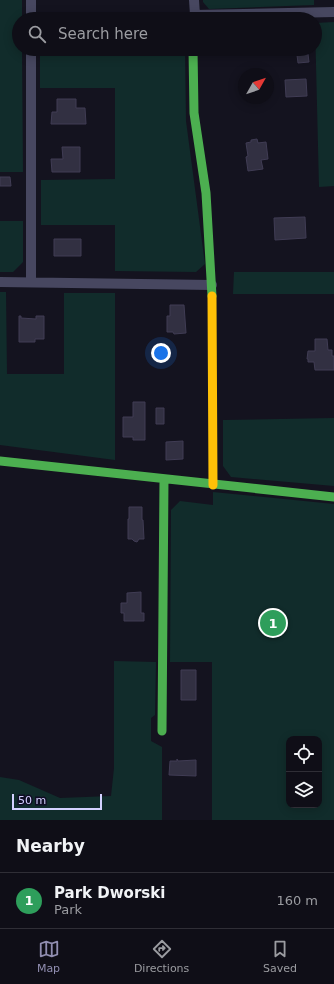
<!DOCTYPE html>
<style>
body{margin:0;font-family:"DejaVu Sans",sans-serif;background:#1d1c24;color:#f1f3f6}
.controls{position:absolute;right:12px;bottom:12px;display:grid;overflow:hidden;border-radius:8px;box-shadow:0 2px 10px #0003}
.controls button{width:36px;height:36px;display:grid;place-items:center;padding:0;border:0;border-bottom:1px solid #2f2e36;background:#0f0e17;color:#f1f3f6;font:20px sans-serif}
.compass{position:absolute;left:238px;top:68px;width:36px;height:36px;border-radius:50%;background:#0f0e17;box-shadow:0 2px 10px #0003;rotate:50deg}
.scale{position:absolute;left:12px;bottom:10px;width:90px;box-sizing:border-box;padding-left:4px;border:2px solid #d4d1ff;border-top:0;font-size:11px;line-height:14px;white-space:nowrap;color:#d4d1ff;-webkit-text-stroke:3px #100d25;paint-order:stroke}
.you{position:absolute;left:161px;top:353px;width:14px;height:14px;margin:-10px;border:3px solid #fff;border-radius:50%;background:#1a73e8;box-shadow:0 0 0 6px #1a73e833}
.badge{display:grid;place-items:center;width:26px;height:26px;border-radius:50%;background:#918eb1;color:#fff;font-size:13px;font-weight:700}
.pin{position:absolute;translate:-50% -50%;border:2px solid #fff;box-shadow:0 1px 4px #0006}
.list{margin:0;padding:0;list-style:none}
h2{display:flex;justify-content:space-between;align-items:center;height:52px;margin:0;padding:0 16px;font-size:17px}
h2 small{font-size:13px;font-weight:400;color:#9b9ca1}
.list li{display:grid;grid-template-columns:26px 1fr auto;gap:12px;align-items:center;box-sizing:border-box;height:56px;padding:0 16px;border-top:1px solid #2f2e36}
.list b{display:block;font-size:15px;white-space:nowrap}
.list p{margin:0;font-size:13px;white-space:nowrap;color:#9b9ca1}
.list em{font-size:13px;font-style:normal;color:#9b9ca1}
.icon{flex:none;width:22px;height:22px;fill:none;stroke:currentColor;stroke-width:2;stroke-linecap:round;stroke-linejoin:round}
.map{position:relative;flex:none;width:334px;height:820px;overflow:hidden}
.search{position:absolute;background:#0f0e17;box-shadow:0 2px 10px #0003;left:12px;right:12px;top:12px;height:44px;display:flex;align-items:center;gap:10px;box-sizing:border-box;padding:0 14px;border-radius:22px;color:#9b9ca1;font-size:15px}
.sheet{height:108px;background:#0f0e17}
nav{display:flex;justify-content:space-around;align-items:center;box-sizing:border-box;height:56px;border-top:1px solid #2f2e36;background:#0f0e17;font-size:11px;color:#9b9ca1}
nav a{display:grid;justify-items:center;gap:2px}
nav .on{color:#918eb1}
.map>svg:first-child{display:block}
</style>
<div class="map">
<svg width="334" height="820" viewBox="0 0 334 820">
<rect width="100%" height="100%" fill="#14131f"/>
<!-- green -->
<path fill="#112c2b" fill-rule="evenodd" d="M0 0H22V19H19V49H22L23 172H0Z
M203 0H314V5L209 9 203 2Z
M185 13V19H115V14Z
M334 22V186L319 187 315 23Z
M40 49H185L186 121 205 264 196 272 115 271V225H41V180L115 179V88H40Z
M0 221H23V262L13 272H0Z
M234 272H334V294H233Z
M0 292H6L7 374H64V293H115V460L0 445Z
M334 418V486L231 477 223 466V420Z
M213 492 334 504V820H212V662H170L171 510 180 501 213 505ZM289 739H319V805H289Z
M114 661 156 662 155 715 151 718V741L162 747V820H0V777L19 780 60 798 111 796 114 768Z"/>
<!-- building -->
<path fill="#323042" stroke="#403c54" d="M308 54 309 62 298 63 297 55Z
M306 79 307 96 286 97 285 80Z
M57 99H76V108H85L86 124H51L52 112H57Z
M257 139 258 143 266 142 268 159 261 160 263 169 248 171 246 157 248 156 246 143 251 142V140Z
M62 147H80V172H52L51 159H63Z
M0 177H10L11 186H0Z
M305 217 306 238 275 240 274 218Z
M54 239H81V256H54Z
M170 305H184L186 333 174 334 173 332H167V316H170Z
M19 316H21V318L36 319V316H44V339H35V342H19Z
M315 339H327L328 350H332V356H334V370H315L314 362H308V359H307L308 351H315Z
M133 402H145V440H133V437H123V417H133Z
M156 408H164V424H156Z
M183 441V459L166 460V442Z
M129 507H142V520H143L144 539H139L137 542 134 541 132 539H128V519H129Z
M141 592V613H144V621H124V613H121V603H127V593Z
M181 670H196V700H181Z
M177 759 178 761 196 760V776L169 775 170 761H177Z"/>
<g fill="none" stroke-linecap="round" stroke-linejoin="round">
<!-- street -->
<path stroke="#474760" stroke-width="10" d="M31 0V19
M194 0 195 15
M194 19 195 15 334 12
M31 49V282
M0 282 212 285"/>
<!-- fast -->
<path stroke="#4caf50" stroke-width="9" d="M193 49 194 113 206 193 212 296
M0 461 334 497
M162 731 164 479"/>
<!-- slow -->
<path stroke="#ffc107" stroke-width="9" d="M212 296 213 485"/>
</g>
</svg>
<div class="controls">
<button><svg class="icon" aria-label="locate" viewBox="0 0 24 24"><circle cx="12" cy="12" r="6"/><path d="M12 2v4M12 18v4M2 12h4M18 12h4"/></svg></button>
<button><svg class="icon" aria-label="layers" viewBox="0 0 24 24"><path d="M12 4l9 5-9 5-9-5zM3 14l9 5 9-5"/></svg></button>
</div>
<svg class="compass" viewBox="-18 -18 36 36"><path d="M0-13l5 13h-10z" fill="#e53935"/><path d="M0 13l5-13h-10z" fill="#9b9ca1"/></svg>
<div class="scale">50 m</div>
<div class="you"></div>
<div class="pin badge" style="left:273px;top:623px;background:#2e9e5b">1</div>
<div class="search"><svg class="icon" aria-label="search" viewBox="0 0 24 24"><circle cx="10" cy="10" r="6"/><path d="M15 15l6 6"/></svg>Search here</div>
</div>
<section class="sheet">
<h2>Nearby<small></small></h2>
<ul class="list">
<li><span class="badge" style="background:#2e9e5b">1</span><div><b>Park Dworski</b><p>Park</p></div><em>160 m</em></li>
</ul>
</section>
<nav>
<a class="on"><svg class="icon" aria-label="map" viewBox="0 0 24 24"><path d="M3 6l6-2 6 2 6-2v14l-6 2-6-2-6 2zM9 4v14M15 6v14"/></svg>Map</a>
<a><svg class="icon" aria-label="directions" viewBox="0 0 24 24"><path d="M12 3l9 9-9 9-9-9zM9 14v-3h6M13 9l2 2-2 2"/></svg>Directions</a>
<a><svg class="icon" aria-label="saved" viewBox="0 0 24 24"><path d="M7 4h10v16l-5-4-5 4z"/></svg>Saved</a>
</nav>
